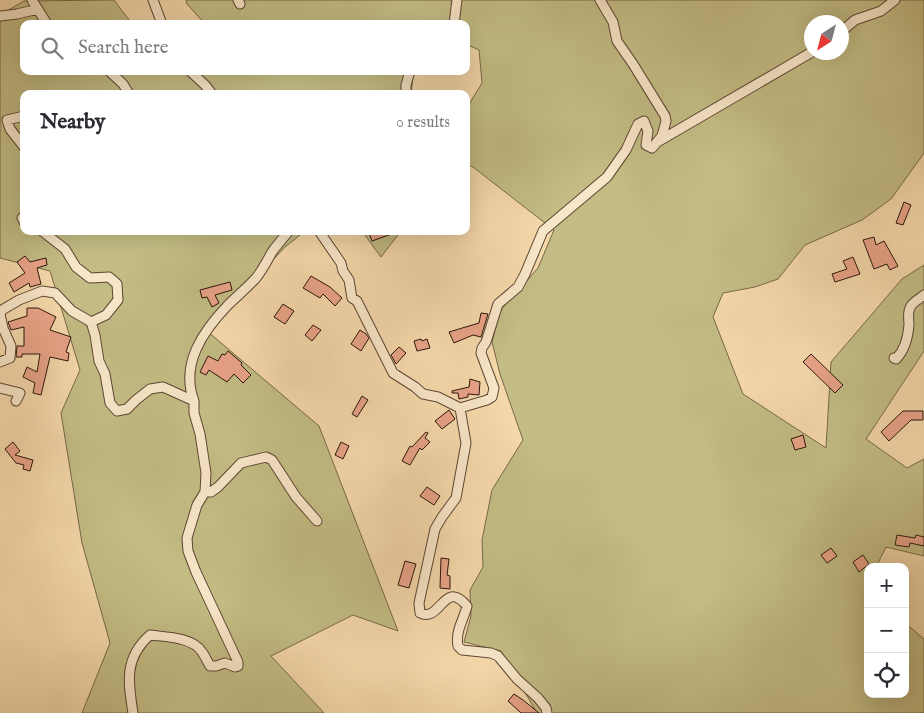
<!DOCTYPE html>
<meta charset="utf-8">
<style>
body{margin:0;font-family:"IM FELL English",serif;background:#f2f2f3;color:#2b2b33}
.controls{position:absolute;right:15px;bottom:15px;display:grid;overflow:hidden;border-radius:10px;box-shadow:0 5px 20px #0002}
.controls button{width:45px;height:45px;display:grid;place-items:center;padding:0;border:0;border-bottom:1px solid #e1e1e2;background:#fff;color:#2b2b33;font:25px sans-serif}
.compass{position:absolute;left:804px;top:15px;width:45px;height:45px;border-radius:50%;background:#fff;box-shadow:0 5px 20px #0002;rotate:216deg}
.list{margin:0;padding:0;list-style:none}
h2{display:flex;justify-content:space-between;align-items:center;height:65px;margin:0;padding:0 20px;font-size:21px}
h2 small{font-size:16px;font-weight:400;color:#7c7c81}
.icon{flex:none;width:28px;height:28px;fill:none;stroke:currentColor;stroke-width:2;stroke-linecap:round;stroke-linejoin:round}
.map{position:relative;flex:none;width:924px;height:713px;overflow:hidden}
.search{position:absolute;background:#fff;box-shadow:0 5px 20px #0002;left:20px;top:20px;width:450px;height:55px;display:flex;align-items:center;gap:12px;box-sizing:border-box;padding:0 18px;border-radius:10px;color:#7c7c81;font-size:19px}
.panel{position:absolute;background:#fff;box-shadow:0 5px 20px #0002;left:20px;top:90px;width:450px;height:145px;border-radius:10px}
.map>svg:first-child{display:block}
</style>
<div class="map">
<svg width="924" height="713" viewBox="0 0 924 713">
<rect width="100%" height="100%" fill="#f5d8aa"/>
<filter id="stains"><feTurbulence type="fractalNoise" baseFrequency=".004" numOctaves="4"/><feColorMatrix values="0 0 0 0 .2 0 0 0 0 .09 0 0 0 0 .02 0 0 0 .5 -.17"/></filter>
<radialGradient id="worn" r=".72"><stop offset=".6" stop-color="#630" stop-opacity="0"/><stop offset="1" stop-color="#630" stop-opacity=".3"/></radialGradient>
<!-- green -->
<path fill="#c3bc84" stroke="#766848" fill-rule="evenodd" d="M114 0 132 24H24V71H417L413 77 411 94H24V231H305L285 247 207 331 319 426 398 631 353 615 271 656 324 713H82L110 643 82 543 61 413 80 370 50 271 0 258V15L24 1Z
M186 0H924V153L891 199 862 220 805 245 778 279 755 287 723 293 713 317 743 394 826 448 831 362 902 279 924 265V351L866 439 907 468 924 459V556L886 547 876 567H868V694H905V623L924 639V713H537L501 651 464 642 471 616 470 590 483 567 482 540 492 490 523 440 500 374 492 342 500 311 538 268 554 230 473 167 466 164V109L482 83 479 50 466 44V24H205L187 4ZM812 22H842V52H812Z
M362 231H401L381 257Z"/>
<!-- building -->
<path fill="#e9a388" stroke="#29150b" d="M904 202 911 205 903 225 896 223Z
M374 231H397V232L372 241 369 233Z
M874 237 876 245 884 241 898 266 890 270 887 264 874 269 863 240Z
M25 256 30 262 46 258 47 265 37 268 41 284 30 287 29 283 14 292 9 283 25 273 17 262Z
M853 257 860 274 835 282 832 274 847 269 843 261Z
M311 276 330 287 342 298 335 306 323 294 320 298 303 288Z
M230 282 232 290 215 295 219 303 212 307 207 297 202 298 200 290Z
M283 304 294 311 285 324 274 317Z
M27 308H38L56 317 50 330 71 337 66 352 69 353 68 361 50 357 41 395 33 393 35 383 23 377 27 367 37 372 40 354H22V357H16L17 346H24V327L11 330 8 322 27 316Z
M481 313 488 314 481 337 473 335 454 343 449 332 479 323Z
M313 325 321 330 312 341 305 335Z
M360 330 366 334 369 338 361 351 351 344Z
M421 339 422 341 427 339 430 348 417 351 414 341Z
M399 347 406 353 396 364 391 355Z
M228 351 242 363 241 365 251 375 243 383 234 374 227 382 209 370 206 375 200 372 208 356 218 361 222 354 225 355Z
M811 354 843 385 835 393 803 362Z
M470 379 480 382 479 395 468 394V397L459 399 458 393H452V391L469 387Z
M362 396 368 400 357 417 352 414Z
M449 410 455 419 442 429 435 421Z
M903 411H923V420H911L889 441 881 432Z
M426 432 428 433 425 438 430 442 422 450 420 448 410 465 402 461 410 446 412 447Z
M803 435 806 447 795 450 791 439Z
M13 442 20 451 15 455 33 460 30 471 23 469 24 465 16 463 5 449Z
M341 442 349 446 343 459 335 455Z
M427 487 440 496 434 505 420 496Z
M897 535 915 538 916 535 924 537V546L910 543 909 547 895 545Z
M831 548 837 556 827 563 821 555Z
M863 555 869 564 859 572 853 562Z
M441 558 449 559 447 575 450 576V589L440 588Z
M405 561 416 564 409 588 398 585Z
M514 694 523 700 539 713H521L508 701Z"/>
<g fill="none" stroke-linecap="round" stroke-linejoin="round">
<!-- minor casing -->
<g stroke="#5c4633" stroke-width="11">
<path id="minor" d="M32 0 47 24
M153 0 162 24
M238 0 240 4
M0 16 17 14 38 9
M454 24 457 0
M842 31 855 20 881 11 895 0
M109 71 123 84 129 94
M190 71 205 85 212 94
M406 94V85L410 71
M24 116 7 120 10 129 24 147
M659 141 812 52
M24 216 22 218 24 222
M42 231 65 249 76 267 90 278 109 277 117 284 118 300 106 315 91 322
M319 231 341 263 343 271 349 280 352 298 357 301 393 373 415 387 423 394 438 397 460 408
M894 358 896 359C904 351 908 337 909 325 909 318 907 312 911 306 914 301 920 299 924 295
M0 362 10 358 11 346 3 328 0 314 2 310 19 300 42 291 55 293 72 311 91 322 95 335 99 361 105 374 110 403 117 411 127 409 136 400 150 389 163 387 194 401C180 364 203 331 228 305 237 296 247 288 256 278 262 271 267 261 272 252 277 245 283 238 289 231
M0 388 20 393 16 401
M205 492H211L218 487 241 463 266 457 272 460 296 497 317 521
M133 713C128 682 124 658 150 635 165 637 193 637 202 652 205 656 207 661 210 666H216L225 663 235 667 238 666V662L196 572 188 551 187 538 197 505 205 492 206 473 200 434 194 413V401
M547 713 546 708 538 698 517 679 498 656 491 653 462 650 458 646C455 631 464 619 467 606 444 578 441 623 420 613L419 603 435 529 442 517 456 498 466 443 460 408 487 400 492 397 494 388 481 353 482 348 486 342 498 304 518 287 525 274 543 231 607 177 626 150 638 124 644 121 648 131 646 145 652 148 662 136 666 121 665 116 633 64 617 41 613 22 600 0"/>
</g>
<!-- minor -->
<use href="#minor" stroke="#f8e6c8" stroke-width="9"/>
</g>
<rect width="100%" height="100%" filter="url(#stains)"/>
<rect width="100%" height="100%" fill="url(#worn)"/>
</svg>
<div class="controls">
<button>+</button>
<button>−</button>
<button><svg class="icon" aria-label="locate" viewBox="0 0 24 24"><circle cx="12" cy="12" r="6"/><path d="M12 2v4M12 18v4M2 12h4M18 12h4"/></svg></button>
</div>
<svg class="compass" viewBox="-18 -18 36 36"><path d="M0-13l5 13h-10z" fill="#e53935"/><path d="M0 13l5-13h-10z" fill="#7c7c81"/></svg>
<div class="search"><svg class="icon" aria-label="search" viewBox="0 0 24 24"><circle cx="10" cy="10" r="6"/><path d="M15 15l6 6"/></svg>Search here</div>
<section class="panel">
<h2>Nearby<small>0 results</small></h2>
<ul class="list">
</ul>
</section>
</div>
